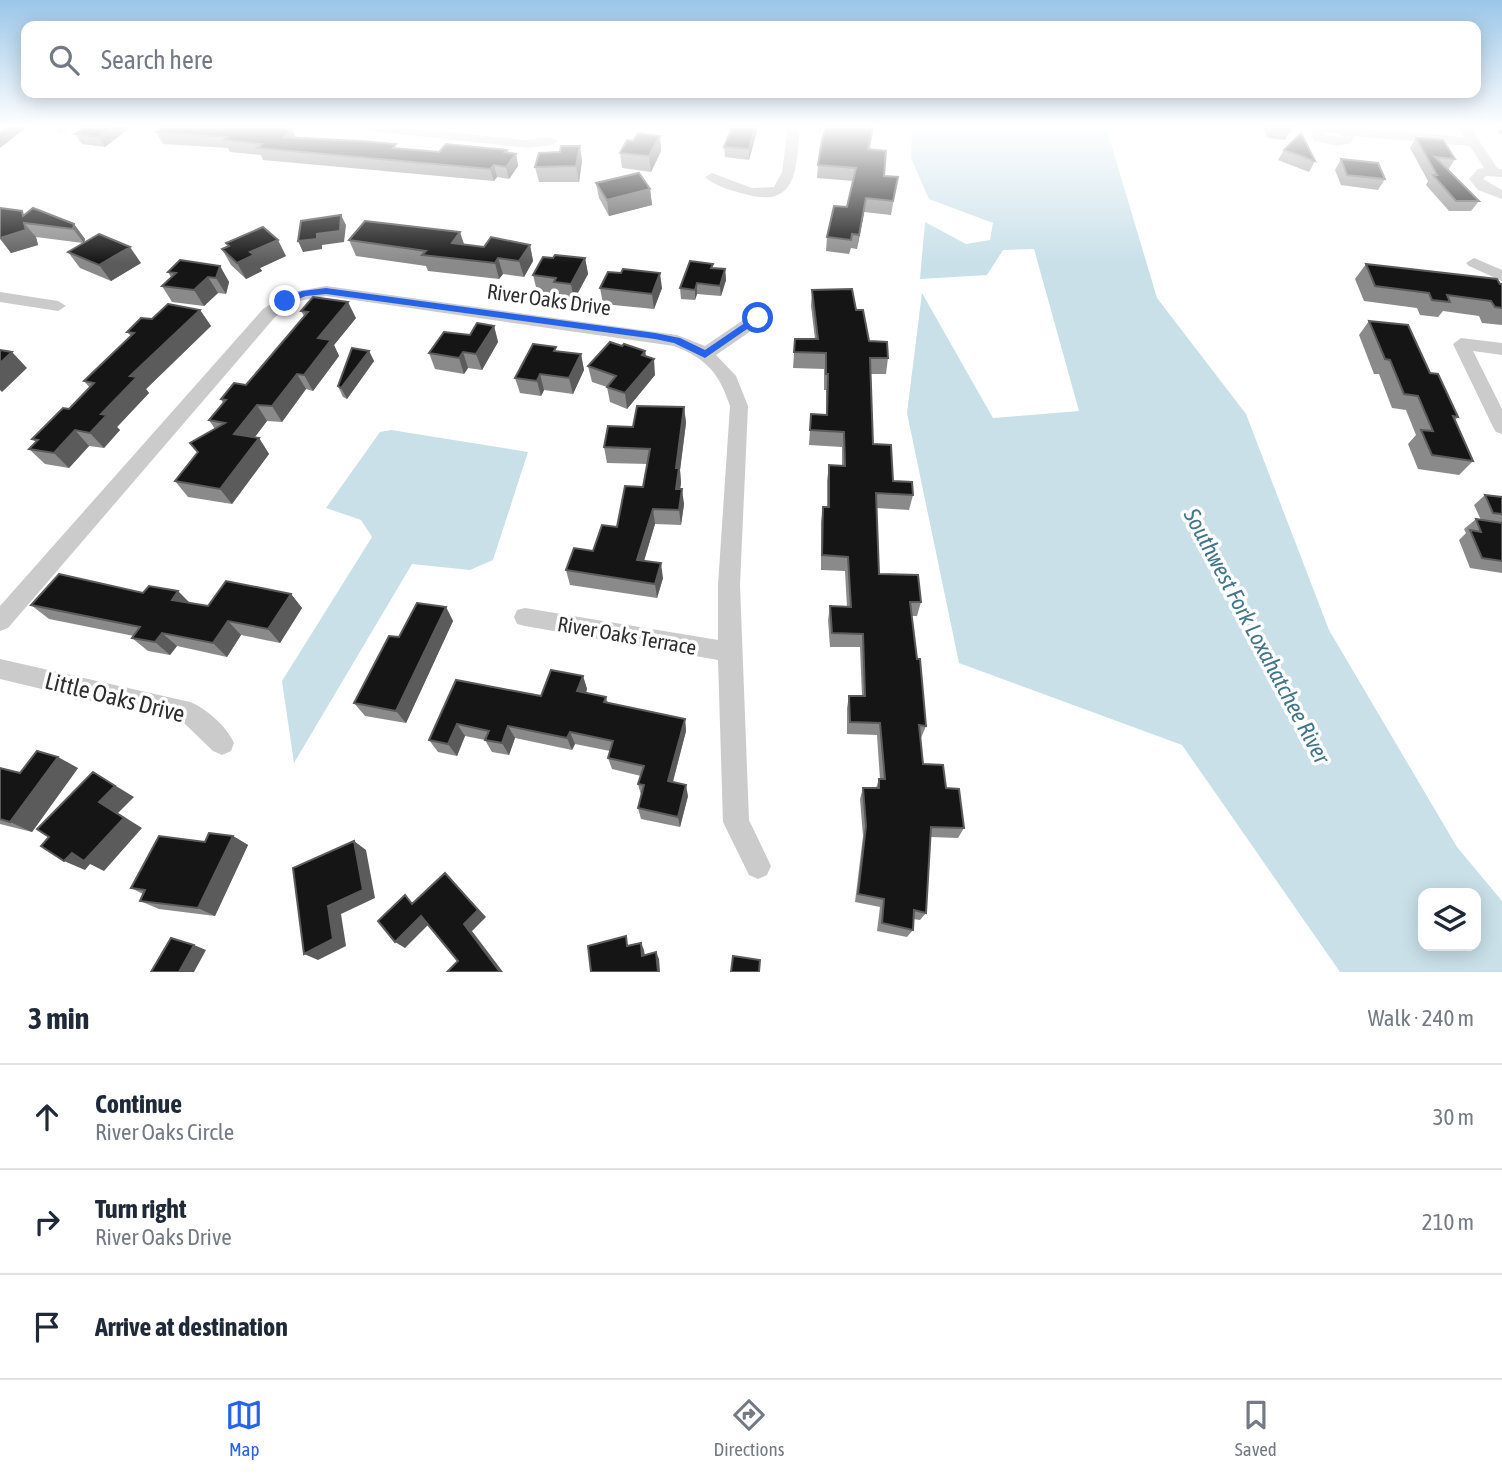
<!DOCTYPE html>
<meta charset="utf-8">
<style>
body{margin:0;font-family:"Asap Condensed",sans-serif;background:#f6f6f7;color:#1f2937}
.controls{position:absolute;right:21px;bottom:21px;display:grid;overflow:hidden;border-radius:14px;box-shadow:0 4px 18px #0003}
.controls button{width:63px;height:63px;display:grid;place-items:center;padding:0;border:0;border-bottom:2px solid #e0e1e3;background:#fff;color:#1f2937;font:35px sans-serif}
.stop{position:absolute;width:21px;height:21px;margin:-16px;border:5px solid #2563eb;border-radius:50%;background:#fff}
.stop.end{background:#2563eb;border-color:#fff;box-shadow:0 2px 7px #0008}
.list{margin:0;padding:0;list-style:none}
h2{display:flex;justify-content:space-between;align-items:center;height:91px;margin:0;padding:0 28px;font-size:30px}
h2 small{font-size:23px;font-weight:400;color:#747a83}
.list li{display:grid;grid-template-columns:46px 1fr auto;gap:21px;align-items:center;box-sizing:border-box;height:105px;padding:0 28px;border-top:2px solid #e0e1e3}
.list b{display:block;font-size:26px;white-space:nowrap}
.list p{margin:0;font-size:23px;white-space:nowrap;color:#747a83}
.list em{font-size:23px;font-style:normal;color:#747a83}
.icon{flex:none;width:38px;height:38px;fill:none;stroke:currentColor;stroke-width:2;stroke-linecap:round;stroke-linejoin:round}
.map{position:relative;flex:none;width:1502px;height:972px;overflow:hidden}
.search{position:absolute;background:#fff;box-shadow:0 4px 18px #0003;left:21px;right:21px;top:21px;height:77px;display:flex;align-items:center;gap:18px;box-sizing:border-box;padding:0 24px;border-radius:14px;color:#747a83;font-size:26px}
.sheet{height:406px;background:#fff}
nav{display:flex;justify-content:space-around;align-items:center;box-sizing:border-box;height:98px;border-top:2px solid #e0e1e3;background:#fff;font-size:19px;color:#747a83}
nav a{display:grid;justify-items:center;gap:4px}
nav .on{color:#2563eb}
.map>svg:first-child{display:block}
</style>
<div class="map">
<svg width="1502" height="972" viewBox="0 0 1502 972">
<rect width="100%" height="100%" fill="#fff"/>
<!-- water -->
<path fill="#c9e0e9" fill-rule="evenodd" d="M912 127H1106L1157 298 1246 414 1329 630 1457 847 1502 901V972H1340L1182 745 959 663 907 413 922 293 993 418 1079 411 1034 249 1003 250 987 275 920 279 925 222 966 244 990 240 993 223 929 199 911 158ZM1423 893H1476V946H1423Z
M391 430 528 452 493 560 470 570 412 564 294 763 282 681 372 537 361 520 326 508 380 432Z"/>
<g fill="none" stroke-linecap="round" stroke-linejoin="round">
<!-- minor -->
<path fill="#cbcbcb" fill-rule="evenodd" d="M57 127H71L61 134 57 133Z
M365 127C418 127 470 134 522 140 534 141 549 134 558 141L552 145 528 148 371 131Z
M788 127H800C796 166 799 210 745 194 732 191 715 186 705 177L712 173 752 188 774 187 782 172Z
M1315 127H1346L1464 137 1458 127H1470L1498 169H1502V177L1486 176 1483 179 1502 190V199L1478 190 1469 179 1478 169 1484 168 1470 146 1354 136 1351 143 1338 146 1314 141 1311 131ZM1325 132 1340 134 1342 137 1325 135Z
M1474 258 1502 270V281L1469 266 1466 263Z
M326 286 677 335 705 346 752 314H764L766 318 764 322 716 355 736 376 748 406 740 585 749 820 771 866 767 875 758 879 749 875 723 822 718 660 525 626 517 624 514 617 517 610 525 608 718 640V585L730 406C719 373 707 359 674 346L326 296 299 301 275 317 8 628 0 631V606L263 309 288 293Z
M0 292 58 301 66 306 58 311 0 302Z
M1461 338 1502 343V355L1473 351 1502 409V434L1496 432 1493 427 1453 344Z
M0 659 190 702C206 708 227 727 234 743L231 751 222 755 213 751 184 723 0 679Z"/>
</g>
<!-- wall -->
<path fill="#8a8a8a" d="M85 127H130L105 147 82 144 75 134Z
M726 127H758L749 160 725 157 724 147 731 129H726Z
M826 127H874L869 149 884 176 898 177 891 215 864 212 857 249 851 248 849 254 826 251 827 237 847 207 853 181 817 178 818 165Z
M1263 127H1290L1291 130 1285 140 1268 138Z
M1495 127H1502V136Z
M292 129 295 137 439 152 516 154 518 166 509 179 497 177 494 181 263 160 261 155 230 152 228 148 163 144 156 132Z
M660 136 661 151 651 172 622 168 620 153 633 141Z
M1416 138 1455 159 1448 170 1447 169 1479 201 1471 211H1449L1426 185 1428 181 1410 148Z
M1284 150 1315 161 1309 172 1278 160Z
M560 152 582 161 579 182H539L535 167Z
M1341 159 1385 179 1378 190 1341 185 1335 170Z
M596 183 650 189 652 205 609 216 599 198Z
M0 208 22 211 24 215 74 224 85 239 84 243 141 263 111 281 80 268 68 252 83 243 36 237 38 245 11 253 0 239Z
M349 240 464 245 484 247 530 245 533 261 524 277 503 274 499 279 428 271 426 266 356 256Z
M226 243 286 256 260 268 262 271 246 279 231 265 222 249 228 246Z
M553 258H585L588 274 574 300 558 298 557 294 537 291 533 275Z
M1366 264 1502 284V325L1482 323 1479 316 1443 311 1438 317 1420 315 1417 308 1364 301 1355 279Z
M220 266 229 282 226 294 218 293 204 306 172 302 162 286 171 277 168 272Z
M713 268 725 269 726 280 721 296 697 294 695 300 681 299 680 288Z
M600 288H662L654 309 603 304Z
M812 290 856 310 869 341 888 358 886 374H871L873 444 893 481 913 495 909 510 876 508 879 574 921 602 917 616H912L926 726 921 738 923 764 946 788 964 828 958 838 930 837 926 913 920 920 913 919V930L907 937 877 931 880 907 855 902 863 836 860 799 863 788H876L879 779H880L877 735 847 734V708L849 696H862L860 647H830L828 620 830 606 847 607 845 571 821 570V522L823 507H827V481L829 465 842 466V447L809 445 811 414 826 415V390H824V369L793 368 795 339H815L811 306Z
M200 310 211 326 146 389 149 393 117 427 120 430 104 448 89 446 69 468 45 464 29 449 36 442 32 439 69 409 90 388 84 381 131 336 127 332 152 319Z
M301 311 356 318 334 345 339 356 313 391 306 389 282 422 267 421 254 438H259L269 454 232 504 188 497 175 481 198 453 190 443 215 429 209 420 223 403 221 399 246 385 304 316Z
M1369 321 1430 373 1458 417 1455 420 1473 461 1459 475 1418 469 1408 444 1416 435 1406 410 1392 408 1379 374H1374L1359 335Z
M494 326 498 342 482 370 468 368 464 374 435 369 429 353Z
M622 346 645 351 646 356 655 375 627 409 610 402 607 387 592 382 588 366Z
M369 351 374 361 347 399 343 397 338 386Z
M557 351 581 354 584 370 573 394 544 390 541 396 520 393 515 378Z
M684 407 686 423 680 470 681 483 680 489 684 504 681 525 655 524 644 561 663 578 657 598 570 585 566 570 593 551 617 527 643 487 648 464 607 463 604 447 633 427Z
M1485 495 1502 497V573L1470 568 1459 540 1466 533 1464 529 1476 519 1481 520 1474 505Z
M143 593 208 606 291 594 302 608 280 643 241 635 227 657 177 646 170 655 148 651 132 638 134 636 49 619 31 605Z
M446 607 453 621 406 723 365 716 354 703 399 637Z
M583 676 587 689 586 693 606 697 608 703 685 719 686 731 673 782 688 796 680 827 641 819 638 808 641 795 638 784 641 776 612 769 608 758 610 751 575 744 572 750 515 738 509 755 492 752 485 740 465 736 457 756 438 752 429 740 456 680 541 696Z
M0 768 20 773 78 768 32 832 0 824Z
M233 836 248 845 215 916 159 909 140 901 143 894 131 888 205 842Z"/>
<!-- shaded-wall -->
<path fill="#5b5b5b" d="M6 127H27L0 148V132Z
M111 127H130L105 147 99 137Z
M755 127H758L749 160V149Z
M873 127H874L867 163 868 149Z
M292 129 297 141 284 137Z
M660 136 661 151 651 172 649 156Z
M580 146 582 161 579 182 576 166Z
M507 150 510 161 516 154 518 166 509 179 506 167 505 152Z
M494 165 497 177 494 181 490 169Z
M650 189 652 205 609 216 607 200Z
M866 198 864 212 857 249 859 235Z
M341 215 346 225 344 242 322 245V249L303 252 298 241 317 234Z
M24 223 36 237 38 245 11 253 0 238Z
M74 224 85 239 84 243 73 229Z
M460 232 465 247 452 243Z
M278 240 286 256 260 268 262 271 246 279 237 263 250 252Z
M530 245 533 261 524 277 519 261Z
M130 247 141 263 111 281 99 265Z
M498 258 503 274 499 279 495 263Z
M585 258 588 274 574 300 571 284Z
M220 266 229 282 226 294 216 278Z
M725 269 726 280 721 296 720 286Z
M660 273 662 288 654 309 652 294Z
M208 277 218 293 204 306 194 290Z
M697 283V294L695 300V290Z
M348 302 356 318 334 345 339 356 313 391 304 375 318 338Z
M200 310 211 326 146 389 149 393 117 427 120 430 104 448 90 433 101 414 130 376Z
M494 326 498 342 482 370 476 354Z
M369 351 374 361 347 399 341 388Z
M645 351 647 367 654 359 655 375 627 409 625 393 642 355Z
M12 352 27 368 2 392 0 390V363Z
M463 352 468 368 464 374 459 358Z
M581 354 584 370 573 394 569 378Z
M297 374 306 389 282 422 272 406Z
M540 374 544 390 541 396 537 381Z
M257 405 267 421 245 450 234 434Z
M684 407 686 423 680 470 681 483 678 504 676 489V468Z
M75 430 89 446 69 468 54 453Z
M259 438 269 454 232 504 220 489Z
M682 489 684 504 681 525 679 510Z
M653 509 655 524 640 574 637 560Z
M661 563 663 578 657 598 655 584Z
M178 591 192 605 172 600Z
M291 594 302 608 280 643 268 629Z
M446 607 453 621 406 723 396 711Z
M228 621 241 635 227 657 213 643Z
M162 633 177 646 170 655 155 642Z
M583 676 587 689 582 704 577 691Z
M685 719 686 731 670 792 668 781Z
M457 724 465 736 457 756 448 744Z
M508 726 515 738 509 755 502 743Z
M570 732 575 744 572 750 567 738Z
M58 757 78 768 32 832 10 822Z
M93 772 134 797 118 813 142 828 104 871 90 864 85 870 64 861 72 853 99 802Z
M686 785 688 796 680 827 678 817Z
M233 836 248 845 215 916 198 908Z
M354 841 366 850 375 898 341 914 346 946 318 960 304 954 328 906Z
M445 873 486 917 472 931 503 972H500L464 924Z
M421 916 430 923 405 948 395 942Z
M641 943 644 950 646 962 642 956Z
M194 945 206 950 194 972H179Z
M656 952 659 959 660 972H658Z"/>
<!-- building -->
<path fill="#151515" stroke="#5b5b5b" stroke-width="2" d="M85 127H111L99 137 75 134Z
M162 127H278L292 129 284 137 362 141 396 144 393 148 439 152 446 144 507 150 505 152 516 154 506 167 494 165 490 169 257 148 262 144 224 140 227 137 156 132Z
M732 127H755L749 149 724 147Z
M826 127H873L868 149 886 151 884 176 898 177 893 201 866 198 859 235 852 234 851 240 827 237 834 206 847 207 856 168 818 165 822 140Z
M1272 127H1290L1291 130 1273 128Z
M638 133 660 136 649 156 620 153 627 140 633 141Z
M1301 133 1315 161 1284 150Z
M1416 138 1443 140 1455 159 1435 157 1479 201H1456L1433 175H1437Z
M561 146H580L576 166 535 167 539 153 560 152Z
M1341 159 1378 163 1385 179 1347 175Z
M639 173 650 189 607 200 596 183Z
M0 208 22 211 23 216 33 208 74 224 73 229 24 223 26 230 0 238Z
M341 215 340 231 317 234V239L298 241 301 221Z
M365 221 460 232 452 243 484 247 491 237 530 245 519 261 498 258 495 263 422 255 426 251 349 240Z
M263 227 278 240 250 252 254 255 237 263 222 249 229 246 226 243Z
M99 234 130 247 99 265 68 252Z
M555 255 585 258 571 284 554 282 556 278 533 275 543 257 553 258Z
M180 260 220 266 216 278 208 277 194 290 162 286 176 273 168 272Z
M690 261 713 264 711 268 725 269 720 286 697 283 695 290 680 288Z
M1366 264 1497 279 1500 284H1502V308L1495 307 1491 301 1447 295 1450 302 1432 300 1429 293 1375 286Z
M623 269 660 273 652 294 600 288 608 272 621 273Z
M852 289 856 310H863L869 341 887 342 888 358H870L873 444 891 445 893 481 912 482 913 495 876 493 879 574 918 575 921 602H910L917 659H920L926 726 919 725 923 764 943 765 946 788 959 789 964 828 931 827 926 913 914 910 913 930 882 923 884 899 858 894 866 826 863 788H879V779H885L880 723 850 722 849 696H865L863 634 832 633 830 606 851 607 848 557 822 555 823 507H829V465L845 466 844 432 810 430 811 414 827 415 828 374H826V353L794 352 795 339H818L812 290Z
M313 297 348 302 318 338 331 340 304 375 297 374 272 406 257 405 234 434 259 438 220 489 175 481 198 452 190 443 225 423 209 420 226 400 221 399 234 383 246 385 308 312 301 311Z
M168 304 200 310 130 376 137 377 101 414 107 415 90 433 75 430 54 453 29 449 38 440 32 439 63 408 69 409 94 383 84 381 134 333 127 332 141 318 152 319Z
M1369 321 1408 325 1430 373 1438 374 1458 417 1453 416 1473 461 1432 455 1421 430 1433 431 1418 396 1404 394 1390 360 1385 359Z
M477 323 494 326 476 354 463 352 459 358 429 353 444 332 470 335Z
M610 342 622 346 624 344 645 351 642 355 654 359 625 393 607 387 616 376 588 366Z
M533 344 556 347 554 351 581 354 569 378 540 374 537 381 515 378Z
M352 348 369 351 341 388 338 386Z
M0 350 12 352 0 363Z
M637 406 684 407 676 468H679L676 489H682L679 510 653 509 637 560 661 563 655 584 566 570 574 548 593 551 602 525 617 527 625 486 643 487 650 449 604 447 608 426 633 427Z
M1485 495 1502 497V514L1493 513Z
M1476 519 1502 523V561L1482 558 1470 530 1481 532Z
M59 574 143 593 149 586 178 591 172 600 208 606 226 581 291 594 268 629 228 621 213 643 162 633 155 642 132 638 140 627 31 605Z
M417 603 446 607 396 711 354 703 389 636 399 637Z
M551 670 583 676 577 691 606 697 604 702 685 719 668 781 686 785 678 817 638 808 644 785 638 784 644 766 608 758 613 741 570 732 567 738 508 726 502 743 485 740 489 731 457 724 448 744 429 740 456 680 541 696Z
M37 751 58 757 10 822 0 819V768L20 773Z
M93 772 115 786 99 802 124 818 84 861 72 853 64 861 41 846 49 837 37 829Z
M209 833 233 836 198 908 140 901 145 890 131 888 159 836 205 842Z
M354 841 363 890 328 906 333 939 304 954 293 868Z
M445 873 478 910 464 924 500 972H447L458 961 421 916 395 942 378 921 405 895 412 904Z
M626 936 627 946 641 943 642 956 656 952 658 972H591L588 946Z
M171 938 194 945 179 972H151Z
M733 956 760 960 759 972H731Z"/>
<!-- sky -->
<linearGradient id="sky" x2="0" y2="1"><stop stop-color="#9bc6e8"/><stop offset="0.48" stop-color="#fff"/><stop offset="1" stop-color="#fff" stop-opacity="0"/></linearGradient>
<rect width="1502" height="263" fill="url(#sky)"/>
<!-- route -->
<path fill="#2563eb" d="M326 288 655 333 680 338 705 350 755 316 763 318 705 358 674 343 655 339 326 294 306 296 285 304 280 301 302 291Z"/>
<g text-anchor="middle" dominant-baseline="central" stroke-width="7" stroke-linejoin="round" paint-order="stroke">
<!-- street labels -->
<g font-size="21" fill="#2e2e2e" stroke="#fff">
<text transform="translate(549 299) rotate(8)">River Oaks Drive</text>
<text transform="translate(627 635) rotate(10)">River Oaks Terrace</text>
</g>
<!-- water labels -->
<g font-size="23" font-style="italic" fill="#41758a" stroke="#fff">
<text transform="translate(1257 636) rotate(62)">Southwest Fork Loxahatchee River</text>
</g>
<!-- near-street labels -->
<g font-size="24" fill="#2e2e2e" stroke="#fff">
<text transform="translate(115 697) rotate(14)">Little Oaks Drive</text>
</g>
</g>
</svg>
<div class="controls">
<button><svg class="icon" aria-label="layers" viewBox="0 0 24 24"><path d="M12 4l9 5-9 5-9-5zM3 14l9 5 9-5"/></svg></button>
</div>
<div class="stop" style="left:758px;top:318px"></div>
<div class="stop end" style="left:285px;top:301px"></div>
<div class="search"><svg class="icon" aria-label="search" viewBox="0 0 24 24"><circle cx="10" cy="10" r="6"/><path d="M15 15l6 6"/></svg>Search here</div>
</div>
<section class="sheet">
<h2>3 min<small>Walk · 240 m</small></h2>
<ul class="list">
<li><svg class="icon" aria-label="ahead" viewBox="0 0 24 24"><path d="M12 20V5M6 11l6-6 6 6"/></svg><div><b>Continue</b><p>River Oaks Circle</p></div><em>30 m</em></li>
<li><svg class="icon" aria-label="right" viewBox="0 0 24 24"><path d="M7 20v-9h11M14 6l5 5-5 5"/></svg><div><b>Turn right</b><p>River Oaks Drive</p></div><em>210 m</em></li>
<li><svg class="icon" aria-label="arrive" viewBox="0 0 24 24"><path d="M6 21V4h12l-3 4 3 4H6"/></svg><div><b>Arrive at destination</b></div></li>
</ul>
</section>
<nav>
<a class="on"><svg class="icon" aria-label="map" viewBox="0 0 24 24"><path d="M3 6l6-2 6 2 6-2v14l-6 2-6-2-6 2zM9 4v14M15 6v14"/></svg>Map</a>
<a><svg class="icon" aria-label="directions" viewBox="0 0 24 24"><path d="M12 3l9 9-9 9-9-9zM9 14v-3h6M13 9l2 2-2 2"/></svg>Directions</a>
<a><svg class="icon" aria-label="saved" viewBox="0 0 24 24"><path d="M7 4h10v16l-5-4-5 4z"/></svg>Saved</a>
</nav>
